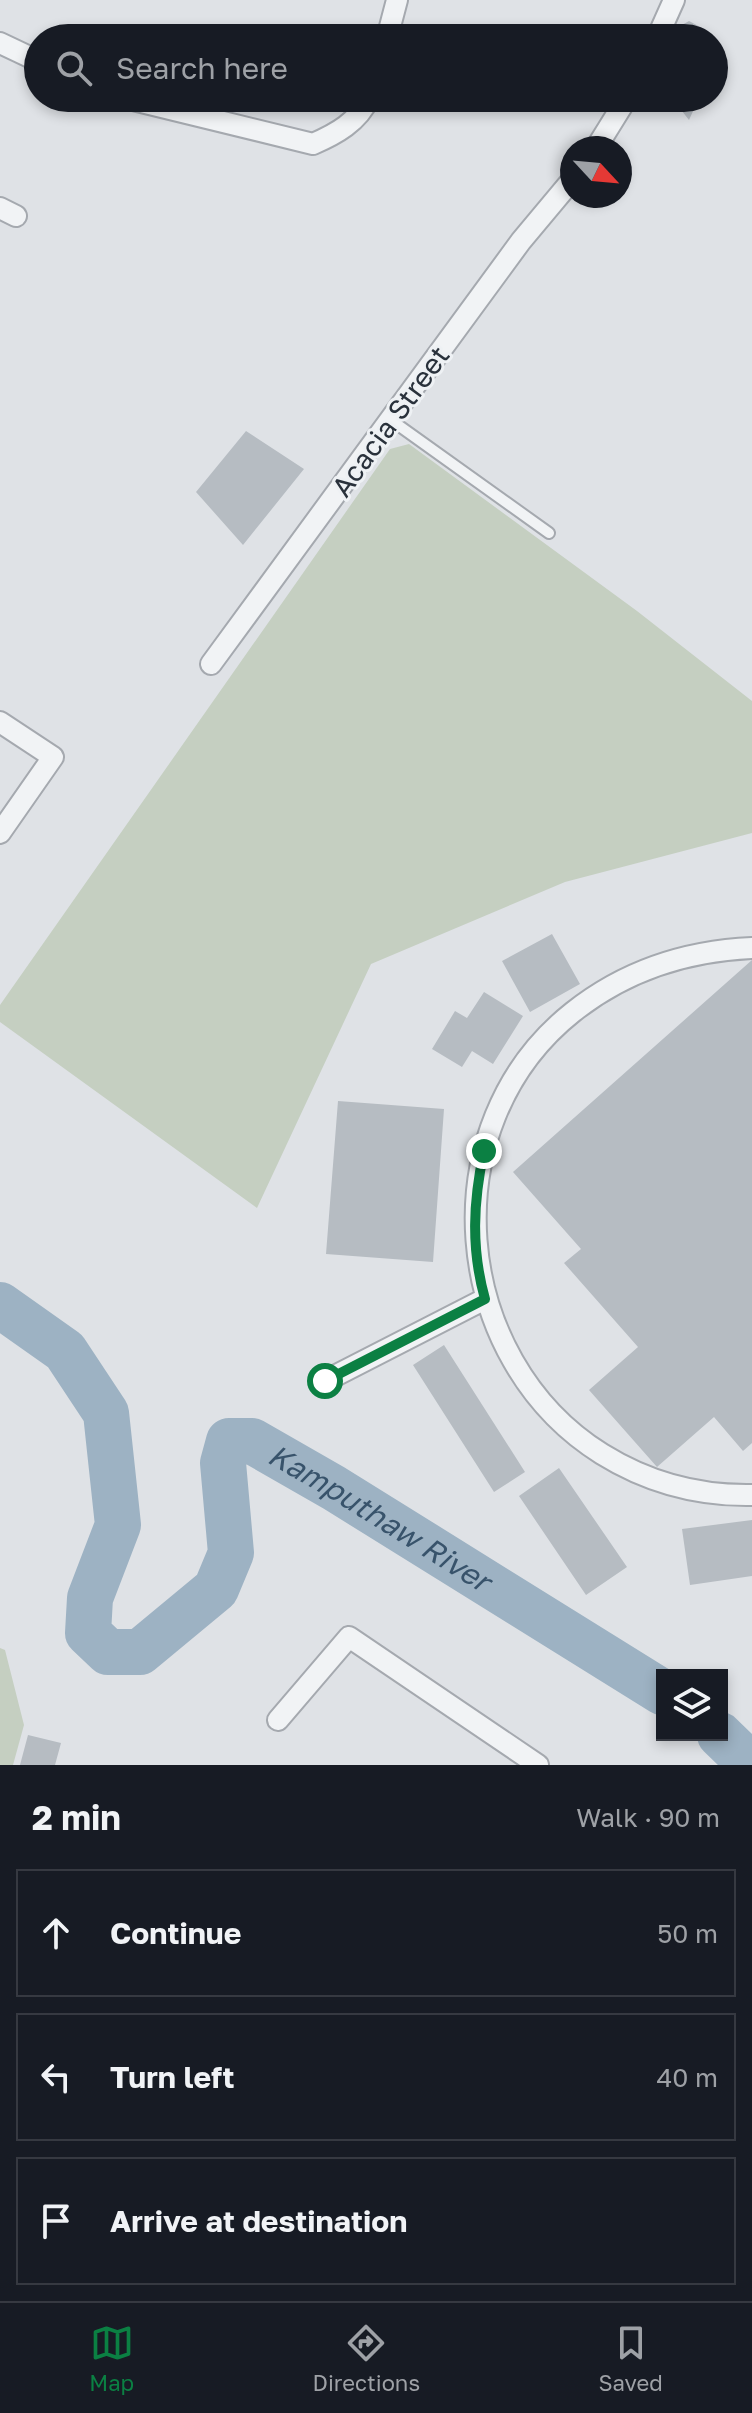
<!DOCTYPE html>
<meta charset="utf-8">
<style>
body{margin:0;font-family:"Golos Text",sans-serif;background:#20242c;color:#f1f3f6}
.controls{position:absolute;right:24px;bottom:24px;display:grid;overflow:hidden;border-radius:0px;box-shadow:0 4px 12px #0003}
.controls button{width:72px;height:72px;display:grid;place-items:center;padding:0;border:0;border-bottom:2px solid #363941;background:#171b24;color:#f1f3f6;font:40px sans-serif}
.compass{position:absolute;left:560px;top:136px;width:72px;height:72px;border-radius:50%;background:#171b24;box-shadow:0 4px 12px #0003;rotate:116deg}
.stop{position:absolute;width:24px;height:24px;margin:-18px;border:6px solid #0b8043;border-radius:50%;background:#fff}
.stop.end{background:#0b8043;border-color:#fff;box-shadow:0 2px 8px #0008}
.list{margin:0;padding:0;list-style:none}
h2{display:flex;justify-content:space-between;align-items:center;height:104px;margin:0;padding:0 32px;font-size:34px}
h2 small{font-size:26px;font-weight:400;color:#9ea1a6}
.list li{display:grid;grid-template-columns:52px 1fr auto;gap:24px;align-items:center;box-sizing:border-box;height:128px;margin:0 16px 16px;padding:0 16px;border:2px solid #363941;border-radius:0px}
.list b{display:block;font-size:30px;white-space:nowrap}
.list em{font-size:26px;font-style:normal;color:#9ea1a6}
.icon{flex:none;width:44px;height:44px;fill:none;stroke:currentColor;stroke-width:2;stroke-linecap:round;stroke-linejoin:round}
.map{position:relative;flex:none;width:752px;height:1765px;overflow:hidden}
.search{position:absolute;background:#171b24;box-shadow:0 4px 12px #0003;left:24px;right:24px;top:24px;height:88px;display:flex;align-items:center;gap:20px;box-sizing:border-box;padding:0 28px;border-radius:44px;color:#9ea1a6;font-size:30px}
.sheet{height:536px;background:#171b24}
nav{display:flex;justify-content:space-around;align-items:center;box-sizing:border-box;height:112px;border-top:2px solid #363941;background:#171b24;font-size:22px;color:#9ea1a6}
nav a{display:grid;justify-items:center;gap:4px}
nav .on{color:#0b8043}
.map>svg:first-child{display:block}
</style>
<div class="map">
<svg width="752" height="1765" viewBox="0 0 752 1765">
<rect width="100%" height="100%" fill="#dfe2e6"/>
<!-- green -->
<path fill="#c5cfc1" d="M409 444 637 611 752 701V833L565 882 371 964 257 1208 0 1022V1005L390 449Z
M0 1648 5 1650 24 1725 13 1765H0Z"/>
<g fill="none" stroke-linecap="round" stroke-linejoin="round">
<!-- river -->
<g stroke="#9db2c3" stroke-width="46">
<path id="s1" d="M0 1305 65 1351 106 1413 118 1525 90 1598 88 1633 108 1652H140L216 1589 231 1553 223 1463 229 1441H252L334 1488 662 1692"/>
<path d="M720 1735 751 1765"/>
</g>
</g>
<!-- building -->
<path fill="#b6bcc2" d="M689 21 704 29 700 38H676L673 30Z
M683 98H699L689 120 678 106Z
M246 431 304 469 243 545 196 492Z
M552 934 580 984 530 1012 502 961Z
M752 960V1443L743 1451 714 1417 657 1467 589 1390 638 1347 564 1263 581 1249 513 1172Z
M484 992 523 1016 493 1064 472 1051 462 1067 432 1049 455 1011 467 1018Z
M338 1101 444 1109 433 1262 326 1254Z
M444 1345 525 1472 494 1492 413 1365Z
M559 1468 627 1567 586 1595 519 1496Z
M752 1520V1576L690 1585 682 1529Z
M28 1735 61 1743 55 1765H20Z"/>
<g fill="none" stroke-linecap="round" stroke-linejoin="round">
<!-- lane casing -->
<g stroke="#a5a9af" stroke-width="14">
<path id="lane" d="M391 420 549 533"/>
</g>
<!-- street casing -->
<g stroke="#a5a9af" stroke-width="24">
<path id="street" d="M387 38 397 0
M657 38 674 0
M0 43 38 61
M125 98 313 144C336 134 358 122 369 98
M596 148 627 98
M0 208 16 216
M211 664 521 241 572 180
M0 722 53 757 0 833
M752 948C685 951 626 970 573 1012 429 1126 450 1359 602 1454 647 1482 699 1496 752 1495
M325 1381 485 1299
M278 1720 349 1637 538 1765"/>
</g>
<!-- lane -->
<use href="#lane" stroke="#f1f3f5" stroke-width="10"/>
<!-- street -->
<use href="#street" stroke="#f1f3f5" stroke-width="20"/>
</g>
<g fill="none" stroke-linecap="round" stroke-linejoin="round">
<!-- route -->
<path stroke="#0b8043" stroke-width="10" d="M325 1381 485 1299C471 1249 473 1202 484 1151"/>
</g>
<g text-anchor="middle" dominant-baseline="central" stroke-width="6" stroke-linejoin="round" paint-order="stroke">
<!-- street labels -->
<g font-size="28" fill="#29313b" stroke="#eef1f4">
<text transform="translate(390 421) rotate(-54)">Acacia Street</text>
</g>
<!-- water labels -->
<g font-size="30" font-style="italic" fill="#38536b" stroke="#eef1f4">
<text stroke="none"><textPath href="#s1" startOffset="862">Kamputhaw River</textPath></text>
</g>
</g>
</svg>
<div class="controls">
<button><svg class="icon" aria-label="layers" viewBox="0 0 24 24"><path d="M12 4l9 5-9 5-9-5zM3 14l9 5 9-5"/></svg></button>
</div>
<svg class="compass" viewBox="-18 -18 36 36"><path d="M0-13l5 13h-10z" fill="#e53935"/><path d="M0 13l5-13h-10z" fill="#9ea1a6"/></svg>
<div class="stop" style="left:325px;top:1381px"></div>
<div class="stop end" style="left:484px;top:1151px"></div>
<div class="search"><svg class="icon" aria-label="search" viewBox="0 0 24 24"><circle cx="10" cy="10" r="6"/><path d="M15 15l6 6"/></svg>Search here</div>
</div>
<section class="sheet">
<h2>2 min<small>Walk · 90 m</small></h2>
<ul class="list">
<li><svg class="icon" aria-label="ahead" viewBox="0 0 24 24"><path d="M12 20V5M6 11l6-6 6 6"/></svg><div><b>Continue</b></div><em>50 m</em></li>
<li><svg class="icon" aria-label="left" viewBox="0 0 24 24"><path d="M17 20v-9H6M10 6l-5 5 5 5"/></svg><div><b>Turn left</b></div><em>40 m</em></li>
<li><svg class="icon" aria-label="arrive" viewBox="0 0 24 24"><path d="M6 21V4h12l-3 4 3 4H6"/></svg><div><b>Arrive at destination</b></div></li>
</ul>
</section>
<nav>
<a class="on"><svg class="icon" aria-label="map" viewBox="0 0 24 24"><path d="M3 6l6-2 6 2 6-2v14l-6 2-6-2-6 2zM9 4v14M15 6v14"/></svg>Map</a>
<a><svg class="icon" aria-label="directions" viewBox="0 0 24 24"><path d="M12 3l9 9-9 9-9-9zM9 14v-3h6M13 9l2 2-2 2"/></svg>Directions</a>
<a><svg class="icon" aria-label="saved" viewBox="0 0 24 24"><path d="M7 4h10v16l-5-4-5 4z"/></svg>Saved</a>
</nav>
